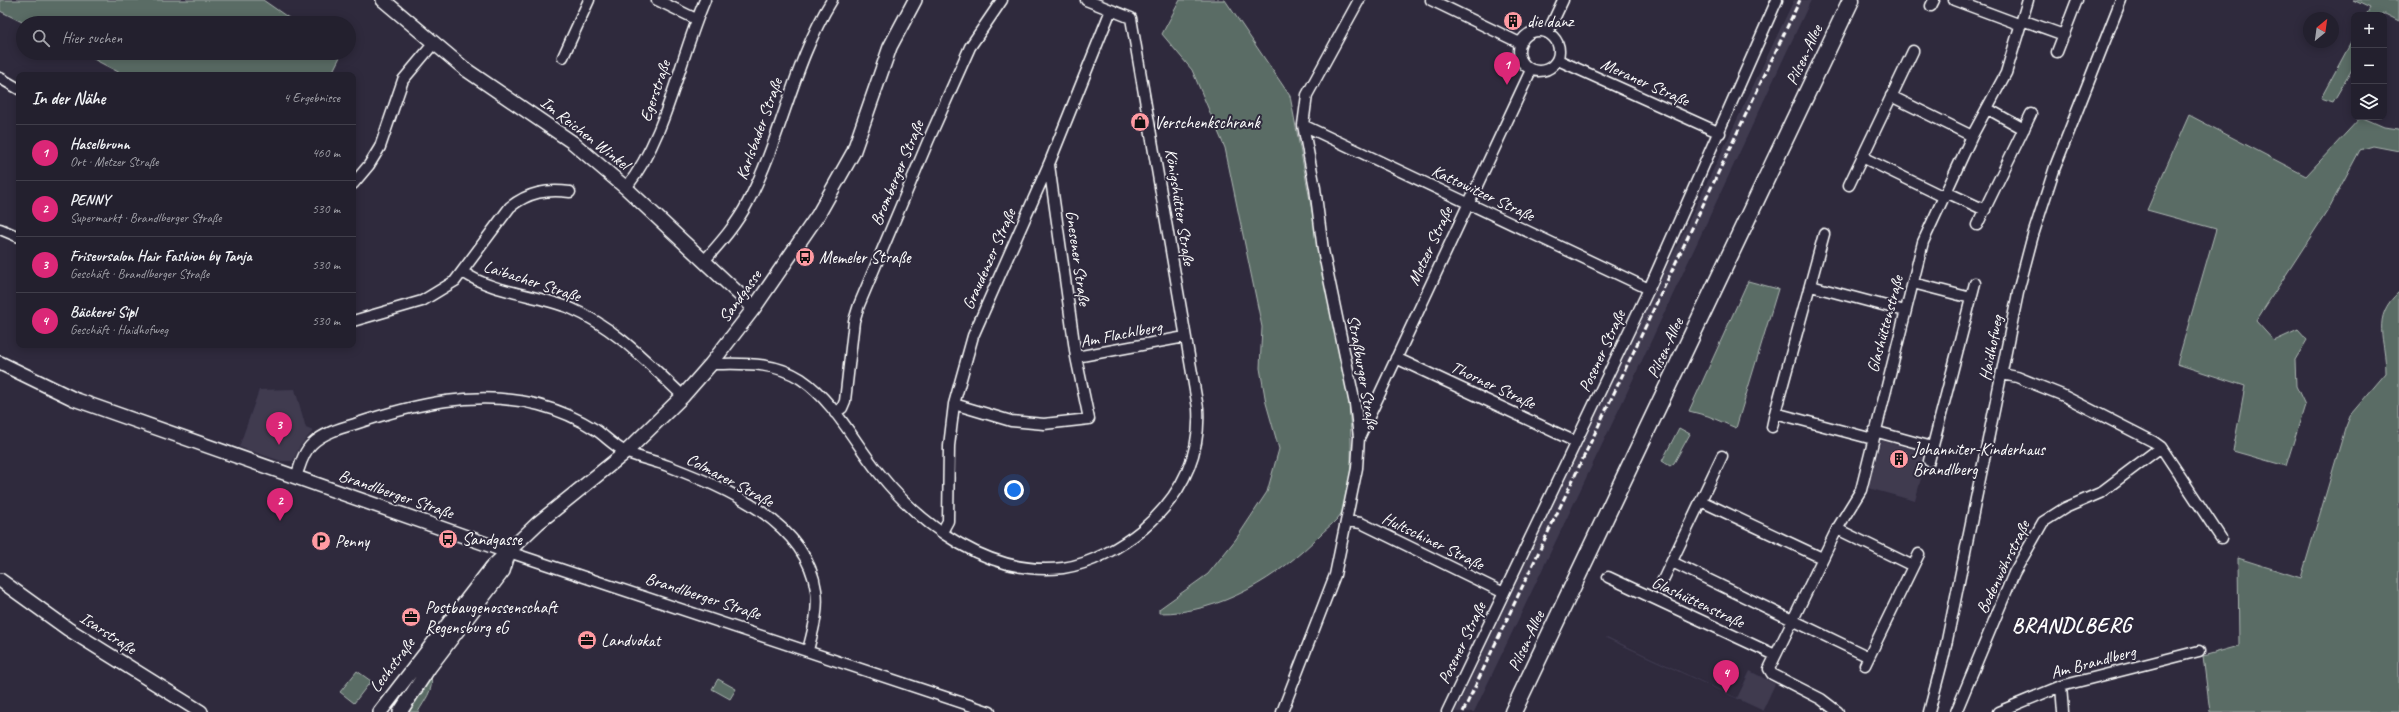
<!DOCTYPE html>
<html lang="de">
<meta charset="utf-8">
<style>
body{margin:0;font-family:Caveat,sans-serif;background:#2f2d3a;color:#f1f3f6}
.controls{position:absolute;right:12px;top:12px;display:grid;overflow:hidden;border-radius:8px;box-shadow:0 2px 10px #0003}
.controls button{width:36px;height:36px;display:grid;place-items:center;padding:0;border:0;border-bottom:1px solid #403e4a;background:#23202e;color:#f1f3f6;font:20px sans-serif}
.compass{position:absolute;left:2303px;top:12px;width:36px;height:36px;border-radius:50%;background:#23202e;box-shadow:0 2px 10px #0003;rotate:29deg}
.you{position:absolute;left:1014px;top:490px;width:14px;height:14px;margin:-10px;border:3px solid #fff;border-radius:50%;background:#1a73e8;box-shadow:0 0 0 6px #1a73e833}
.badge{display:grid;place-items:center;width:26px;height:26px;border-radius:50%;background:#db2777;color:#fff;font-size:13px;font-weight:700}
.pin{position:absolute;translate:-50% -33px;filter:drop-shadow(0 1px 2px #0008)}
.pin::after{content:'';position:absolute;top:21px;width:14px;height:12px;background:inherit;clip-path:polygon(0 0,100% 0,50% 100%)}
.list{margin:0;padding:0;list-style:none}
h2{display:flex;justify-content:space-between;align-items:center;height:52px;margin:0;padding:0 16px;font-size:17px}
h2 small{font-size:13px;font-weight:400;color:#a3a3aa}
.list li{display:grid;grid-template-columns:26px 1fr auto;gap:12px;align-items:center;box-sizing:border-box;height:56px;padding:0 16px;border-top:1px solid #403e4a}
.list b{display:block;font-size:15px;white-space:nowrap}
.list p{margin:0;font-size:13px;white-space:nowrap;color:#a3a3aa}
.list em{font-size:13px;font-style:normal;color:#a3a3aa}
.icon{flex:none;width:22px;height:22px;fill:none;stroke:currentColor;stroke-width:2;stroke-linecap:round;stroke-linejoin:round}
.map{position:relative;flex:none;width:2399px;height:712px;overflow:hidden}
.search{position:absolute;background:#23202e;box-shadow:0 2px 10px #0003;left:16px;top:16px;width:340px;height:44px;display:flex;align-items:center;gap:10px;box-sizing:border-box;padding:0 14px;border-radius:22px;color:#a3a3aa;font-size:15px}
.panel{position:absolute;background:#23202e;box-shadow:0 2px 10px #0003;left:16px;top:72px;width:340px;height:276px;border-radius:8px}
.map>svg:first-child{display:block}
</style>
<div class="map">
<svg width="2399" height="712" viewBox="0 0 2399 712">
<rect width="100%" height="100%" fill="#2f2a3d"/>
<filter id="ink" filterUnits="userSpaceOnUse"><feTurbulence type="fractalNoise" baseFrequency=".025" numOctaves="2"/><feDisplacementMap in="SourceGraphic" scale="8" xChannelSelector="R" yChannelSelector="G"/><feConvolveMatrix kernelMatrix="1 2 1 2 8 2 1 2 1" color-interpolation-filters="sRGB"/></filter>
<g filter="url(#ink)">
<!-- built -->
<path fill="#3f3a50" d="M1794 0H1811L1622 403 1474 712H1455Z
M295 389 306 428 313 431 300 446 293 461H281L239 447 259 390Z
M1881 440 1925 453 1923 459 1926 460 1915 501 1868 488Z
M1607 637 1737 698 1750 671 1775 684 1763 710 1766 712 1606 638Z"/>
<!-- green -->
<path fill="#5a6c65" stroke="#acb6b2" d="M0 0H263L296 23H24L0 11Z
M1180 0H1225L1290 96 1349 403C1351 433 1355 485 1342 512 1338 520 1327 528 1321 534 1279 577 1220 614 1159 613V609L1208 574 1236 539 1267 492 1279 449 1266 403 1260 368 1262 327 1225 148 1192 70 1162 34Z
M2353 0H2399V21L2385 14 2366 15 2370 8Z
M2354 37V66L2333 102 2321 98Z
M82 53H342L331 75H124Z
M2189 115 2306 176 2361 117 2384 127 2399 129V151L2373 146 2360 150 2328 210 2256 321 2274 341 2298 330 2307 340 2295 360 2296 386 2305 405 2286 466 2233 451 2245 386 2177 364 2216 229 2147 210Z
M1748 281 1778 289 1736 428 1708 416 1689 411Z
M2399 292V712H2210L2203 656 2239 646 2238 558 2301 578 2345 429 2351 414 2386 373C2386 339 2370 318 2399 292Z
M1679 428 1690 434 1674 463 1670 466 1662 461Z
M357 671 371 681 354 703 340 692Z
M431 677C434 690 424 701 418 712H407Z
M718 679 736 689 730 699 712 689Z"/>
<g fill="none" stroke-linecap="round" stroke-linejoin="round">
<!-- minor casing -->
<g stroke="#fff" stroke-width="13">
<path id="minor" d="M657 0 696 19
M1431 0 1520 43
M1954 0 2021 25
M1931 6 1934 0
M2022 20 2064 35
M1519 51a20 20 0 1 1 40 0a20 20 0 1 1-40 0Z
M1548 32 1563 0
M2057 52 2077 0
M563 57 589 0
M1558 60 1720 133
M0 78 19 89
M1891 96 1972 136
M1988 109 2024 129
M1303 125 1649 289
M1862 157 1944 197
M353 184 369 165 380 147 403 80 434 43
M1849 185 1913 51
M626 188C668 134 678 62 705 0
M1946 192 1985 210
M1977 225 2031 114
M0 229 19 237
M1824 234 1775 413 1873 439
M704 261C720 243 737 224 748 202 782 137 793 63 832 0
M463 272C493 293 535 294 570 308 615 327 648 363 683 396
M1913 283 1971 298
M1811 286 1905 311
M353 321 422 301 455 281 510 207C529 192 547 189 570 192
M1076 357 1185 337
M1396 358 1576 442
M711 364C743 364 773 361 801 379 834 401 854 442 879 473 921 526 991 577 1063 568 1091 564 1121 547 1143 529 1180 497 1201 457 1198 408L1131 18 1086 0
M2002 374 2017 377 2062 395 2154 442 2161 447 2221 538
M954 404 1011 421 1044 424 1089 419 1076 357 1049 165
M835 413 842 408 845 401 854 321 859 305 929 139 970 47 1002 0
M1772 427 1775 413
M1874 431 1932 447
M1360 436 1531 70
M1929 461 1975 283
M296 477C300 466 303 452 312 444 323 433 341 428 355 424 414 404 477 389 539 405 558 410 579 419 596 430 606 437 615 447 626 452 639 458 655 461 668 466 725 488 806 521 816 590 819 610 813 631 808 650
M1701 501 1822 558
M1347 521 1361 523 1504 593
M1837 529 1913 566
M942 532 948 521 949 446 954 404 973 336 1049 164 1111 10
M509 552 990 712
M1672 562 1869 657
M1608 577 1775 655
M1662 582 1722 456
M1865 665 1919 554
M2061 686 2063 712
M1282 712 1335 575 1357 468 1359 437 1355 404 1323 250 1315 188 1303 125 1307 95 1359 0
M1447 712 1649 289 1777 0
M1838 712 1821 699 1772 674 1769 669 1837 529 1861 490 1923 242 1972 136 2006 73 2028 0
M1929 712 1944 655 2019 288 2033 235 2055 167 2121 0
M1956 712 2014 573 2043 522 2065 508 2100 493 2161 447
M1998 712 2061 686 2199 651"/>
</g>
<!-- tertiary casing -->
<g stroke="#fff" stroke-width="16">
<path id="tertiary" d="M383 0 465 69 572 142 626 188 754 308
M0 363 74 399 509 552
M0 580 68 629 201 712
M380 712 492 567 538 523 626 452 683 396 711 364 754 308 818 215 853 153 890 47 915 0
M400 712 429 668 503 571 509 552"/>
</g>
<!-- primary casing -->
<g stroke="#fff" stroke-width="19">
<path id="primary" d="M1513 712 1851 0"/>
</g>
<!-- minor -->
<use href="#minor" stroke="#2f2a3d" stroke-width="10"/>
<!-- tertiary -->
<use href="#tertiary" stroke="#2f2a3d" stroke-width="13"/>
<!-- primary -->
<use href="#primary" stroke="#2f2a3d" stroke-width="16"/>
<!-- rail -->
<path stroke="#fff" stroke-width="3" stroke-dasharray="6 3" stroke-linecap="butt" d="M1463 712 1800 0"/>
</g>
</g>
<!-- icons -->
<defs>
<g id="building-disc" transform="scale(1)"><circle r="9.5" fill="#ff9aa2" stroke="#2f2a3d"/><path d="M-4-6H4V6H1V3H-1V6H-4ZM-2.5-4.3h1.7v1.8h-1.7ZM.8-4.3h1.7v1.8H.8ZM-2.5-1h1.7V.8h-1.7ZM.8-1h1.7V.8H.8Z" fill="#111"/></g>
<g id="shop-disc" transform="scale(1)"><circle r="9.5" fill="#ff9aa2" stroke="#2f2a3d"/><path d="M-5-2.5h2.3a2.7 3.5 0 0 1 5.4 0H5L5.5 6h-11ZM-1.5-2.5h3a1.5 2.3 0 0 0-3 0Z" fill="#111"/></g>
<g id="bus-disc" transform="scale(1)"><circle r="9.5" fill="#ff9aa2" stroke="#2f2a3d"/><path d="M-5-6H5V4H4V6H2V4H-2V6H-4V4H-5ZM-3.5-4V0h7V-4ZM-3.5 1.2v1.5H-2V1.2ZM2 1.2v1.5H3.5V1.2Z" fill="#111"/></g>
<g id="parking-disc" transform="scale(1)"><circle r="9.5" fill="#ff9aa2" stroke="#2f2a3d"/><path d="M-3.5-5.5H1a3.5 3.5 0 0 1 0 7H-1V5.5H-3.5ZM-1-3.4V-.6H.8a1.4 1.4 0 0 0 0-2.8Z" fill="#111"/></g>
<g id="office-disc" transform="scale(1)"><circle r="9.5" fill="#ff9aa2" stroke="#2f2a3d"/><path d="M-6-3h4V-5.5h4V-3h4V5H-6ZM-1-4.5V-3h2v-1.5ZM-6 0V1H6V0Z" fill="#111"/></g>
</defs>
<g fill-rule="evenodd">
<use href="#building-disc" x="1513" y="21"/>
<use href="#shop-disc" x="1140" y="122"/>
<use href="#bus-disc" x="805" y="257"/>
<use href="#building-disc" x="1899" y="459"/>
<use href="#bus-disc" x="448" y="539"/>
<use href="#parking-disc" x="321" y="541"/>
<use href="#office-disc" x="411" y="617"/>
<use href="#office-disc" x="587" y="640"/>
</g>
<g text-anchor="middle" dominant-baseline="central" stroke-width="4" stroke-linejoin="round" paint-order="stroke">
<!-- poi labels -->
<g font-size="17" fill="#fff" stroke="#2f2a3d" text-anchor="start">
<text x="1527" y="21">die danz</text>
<text x="1154" y="122">Verschenkschrank</text>
<text x="819" y="257">Memeler Straße</text>
<text x="1913" y="449">Johanniter-Kinderhaus<tspan x="1913" dy="20">Brandlberg</tspan></text>
<text x="462" y="539">Sandgasse</text>
<text x="335" y="541">Penny</text>
<text x="425" y="607">Postbaugenossenschaft<tspan x="425" dy="20">Regensburg eG</tspan></text>
<text x="601" y="640">Landvokat</text>
</g>
<!-- street labels -->
<g font-size="17" fill="#fff" stroke="#2f2a3d">
<text transform="translate(1804 55) rotate(-65)">Pilsen-Allee</text>
<text transform="translate(1645 82) rotate(24)">Meraner Straße</text>
<text transform="translate(655 91) rotate(-71)">Egerstraße</text>
<text transform="translate(759 129) rotate(-70)">Karlsbader Straße</text>
<text transform="translate(585 133) rotate(38)">Im Reichen Winkel</text>
<text transform="translate(897 173) rotate(-67)">Bromberger Straße</text>
<text transform="translate(1483 193) rotate(25)">Kattowitzer Straße</text>
<text transform="translate(1180 207) rotate(81)">Königshütter Straße</text>
<text transform="translate(1430 246) rotate(-65)">Metzer Straße</text>
<text transform="translate(1078 258) rotate(82)">Gnesener Straße</text>
<text transform="translate(989 259) rotate(-66)">Graudenzer Straße</text>
<text transform="translate(532 281) rotate(18)">Laibacher Straße</text>
<text transform="translate(740 296) rotate(-54)">Sandgasse</text>
<text transform="translate(1885 324) rotate(-75)">Glashüttenstraße</text>
<text transform="translate(1121 334) rotate(-11)">Am Flachlberg</text>
<text transform="translate(1665 348) rotate(-65)">Pilsen-Allee</text>
<text transform="translate(1991 348) rotate(-79)">Haidhofweg</text>
<text transform="translate(1602 351) rotate(-65)">Posener Straße</text>
<text transform="translate(1363 372) rotate(80)">Straßburger Straße</text>
<text transform="translate(1493 385) rotate(25)">Thorner Straße</text>
<text transform="translate(730 480) rotate(28)">Colmarer Straße</text>
<text transform="translate(396 494) rotate(19)">Brandlberger Straße</text>
<text transform="translate(1433 541) rotate(26)">Hultschiner Straße</text>
<text transform="translate(2003 567) rotate(-64)">Bodenwöhrstraße</text>
<text transform="translate(703 596) rotate(18)">Brandlberger Straße</text>
<text transform="translate(1698 602) rotate(25)">Glashüttenstraße</text>
<text transform="translate(108 633) rotate(33)">Isarstraße</text>
<text transform="translate(1526 641) rotate(-65)">Pilsen-Allee</text>
<text transform="translate(1462 643) rotate(-64)">Posener Straße</text>
<text transform="translate(2093 662) rotate(-15)">Am Brandlberg</text>
<text transform="translate(392 665) rotate(-53)">Lechstraße</text>
</g>
<!-- district labels -->
<g font-size="21" font-weight="bold" letter-spacing="1" fill="#fff" stroke="#2f2a3d">
<text x="2072" y="625">BRANDLBERG</text>
</g>
</g>
</svg>
<div class="controls">
<button>+</button>
<button>−</button>
<button><svg class="icon" aria-label="layers" viewBox="0 0 24 24"><path d="M12 4l9 5-9 5-9-5zM3 14l9 5 9-5"/></svg></button>
</div>
<svg class="compass" viewBox="-18 -18 36 36"><path d="M0-13l5 13h-10z" fill="#e53935"/><path d="M0 13l5-13h-10z" fill="#a3a3aa"/></svg>
<div class="you"></div>
<div class="pin badge" style="left:1507px;top:85px">1</div>
<div class="pin badge" style="left:280px;top:521px">2</div>
<div class="pin badge" style="left:279px;top:445px">3</div>
<div class="pin badge" style="left:1726px;top:693px">4</div>
<div class="search"><svg class="icon" aria-label="search" viewBox="0 0 24 24"><circle cx="10" cy="10" r="6"/><path d="M15 15l6 6"/></svg>Hier suchen</div>
<section class="panel">
<h2>In der Nähe<small>4 Ergebnisse</small></h2>
<ul class="list">
<li><span class="badge">1</span><div><b>Haselbrunn</b><p>Ort · Metzer Straße</p></div><em>460 m</em></li>
<li><span class="badge">2</span><div><b>PENNY</b><p>Supermarkt · Brandlberger Straße</p></div><em>530 m</em></li>
<li><span class="badge">3</span><div><b>Friseursalon Hair Fashion by Tanja</b><p>Geschäft · Brandlberger Straße</p></div><em>530 m</em></li>
<li><span class="badge">4</span><div><b>Bäckerei Sipl</b><p>Geschäft · Haidhofweg</p></div><em>530 m</em></li>
</ul>
</section>
</div>
